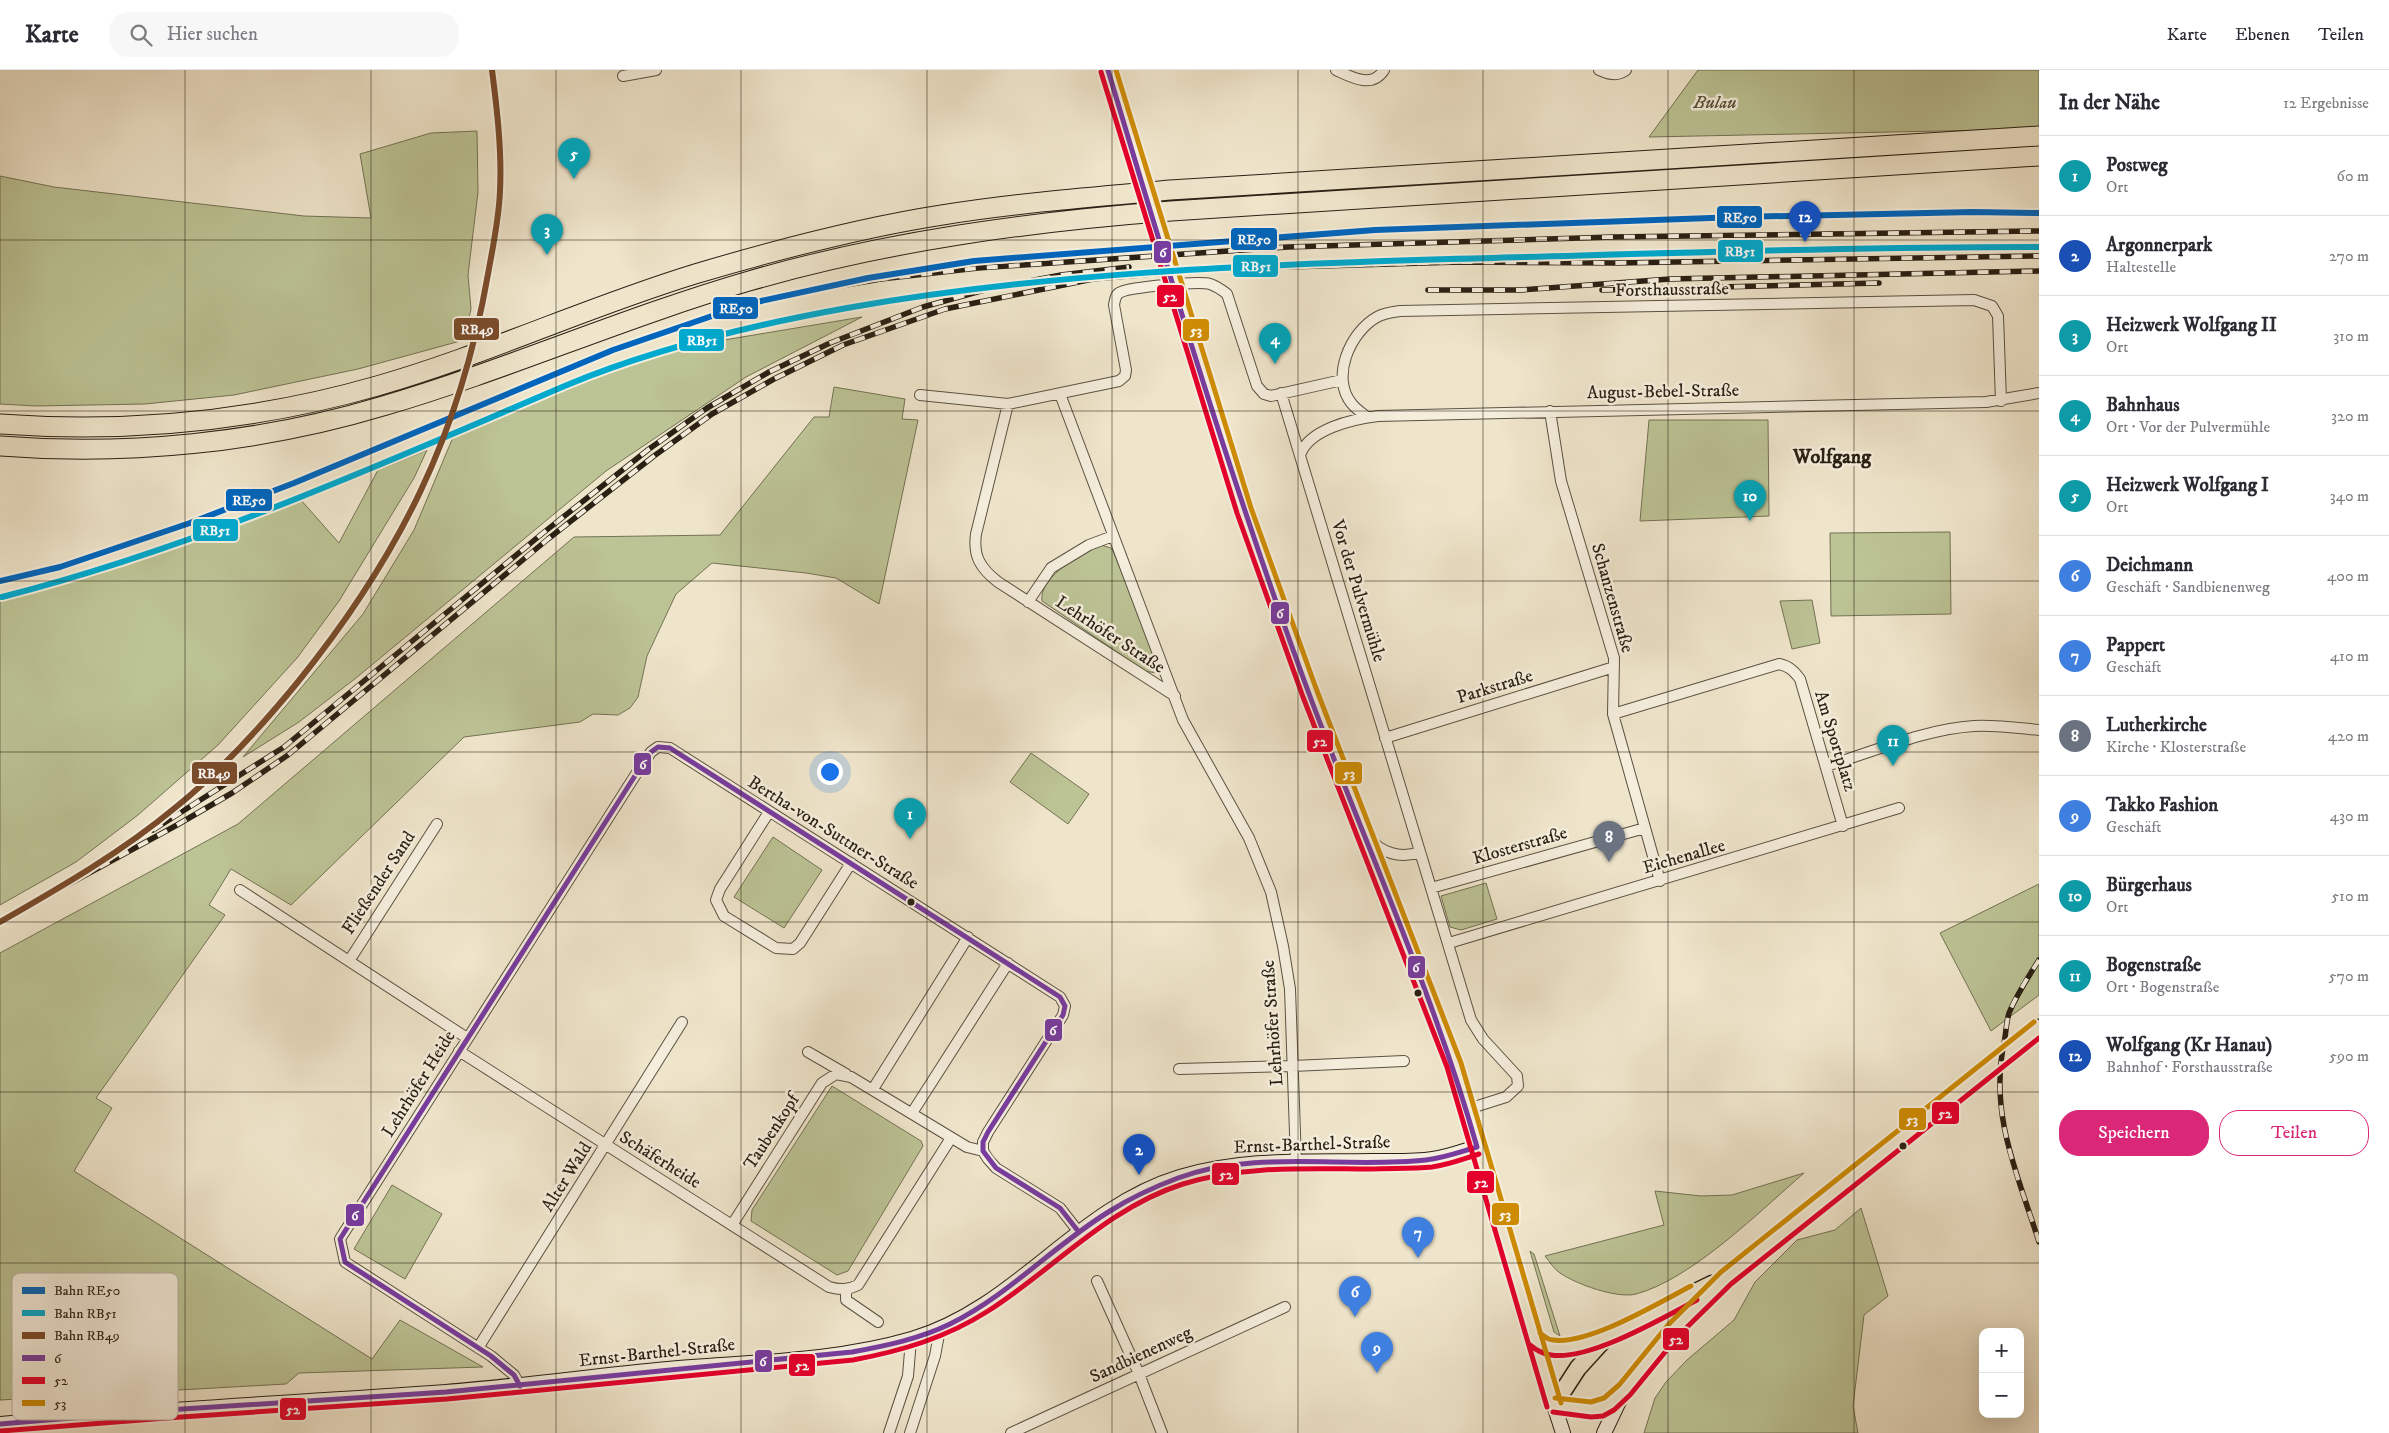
<!DOCTYPE html>
<html lang="de">
<meta charset="utf-8">
<style>
body{margin:0;font-family:"IM FELL DW Pica",serif;background:#f7f7f7;color:#2b2b33}
.controls{position:absolute;right:15px;bottom:15px;display:grid;overflow:hidden;border-radius:10px;box-shadow:0 5px 20px #0002}
.controls button{width:45px;height:45px;display:grid;place-items:center;padding:0;border:0;border-bottom:1px solid #e1e1e2;background:#fff;color:#2b2b33;font:25px sans-serif}
.you{position:absolute;left:829px;top:701px;width:18px;height:18px;margin:-12px;border:4px solid #fff;border-radius:50%;background:#1a73e8;box-shadow:0 0 0 8px #1a73e833}
.badge{display:grid;place-items:center;width:32px;height:32px;border-radius:50%;background:#db2777;color:#fff;font-size:16px;font-weight:700}
.pin{position:absolute;translate:-50% -41px;filter:drop-shadow(0 1px 2px #0008)}
.pin::after{content:'';position:absolute;top:26px;width:18px;height:15px;background:inherit;clip-path:polygon(0 0,100% 0,50% 100%)}
.list{margin:0;padding:0;list-style:none}
h2{display:flex;justify-content:space-between;align-items:center;height:65px;margin:0;padding:0 20px;font-size:21px}
h2 small{font-size:16px;font-weight:400;color:#7c7c81}
.list li{display:grid;grid-template-columns:32px 1fr auto;gap:15px;align-items:center;box-sizing:border-box;height:80px;padding:0 20px;border-top:1px solid #e1e1e2}
.list b{display:block;font-size:19px;white-space:nowrap}
.list p{margin:0;font-size:16px;white-space:nowrap;color:#7c7c81}
.list em{font-size:16px;font-style:normal;color:#7c7c81}
.actions{display:flex;gap:10px;padding:15px 20px}
.actions a{flex:1;padding:11px 0;border:1px solid #db2777;border-radius:20px;text-align:center;font-size:18px;color:#db2777}
.actions .main{background:#db2777;color:#fff}
.icon{flex:none;width:28px;height:28px;fill:none;stroke:currentColor;stroke-width:2;stroke-linecap:round;stroke-linejoin:round}
.map{position:relative;flex:none;width:2039px;height:1363px;overflow:hidden}
header{display:flex;align-items:center;gap:30px;box-sizing:border-box;height:70px;padding:0 25px;background:#fff;border-bottom:1px solid #e1e1e2}
header strong{font-size:24px}
nav{display:flex;gap:28px;margin-inline-start:auto;font-size:18px}
.search{width:350px;height:45px;background:#f7f7f7;display:flex;align-items:center;gap:12px;box-sizing:border-box;padding:0 18px;border-radius:20px;color:#7c7c81;font-size:19px}
main{display:flex}
aside{flex:1;background:#fff}
.map>svg:first-child{display:block}
</style>
<header>
<strong>Karte</strong>
<div class="search"><svg class="icon" aria-label="search" viewBox="0 0 24 24"><circle cx="10" cy="10" r="6"/><path d="M15 15l6 6"/></svg>Hier suchen</div>
<nav><a>Karte</a><a>Ebenen</a><a>Teilen</a></nav>
</header>
<main>
<div class="map">
<svg width="2039" height="1363" viewBox="0 0 2039 1363">
<rect width="100%" height="100%" fill="#efe5cb"/>
<filter id="stains"><feTurbulence type="fractalNoise" baseFrequency=".004" numOctaves="4"/><feColorMatrix values="0 0 0 0 .2 0 0 0 0 .09 0 0 0 0 .02 0 0 0 .5 -.17"/></filter>
<radialGradient id="worn" r=".72"><stop offset=".6" stop-color="#630" stop-opacity="0"/><stop offset="1" stop-color="#630" stop-opacity=".3"/></radialGradient>
<!-- green -->
<path fill="#bcc395" stroke="#737254" d="M1698 0H2039V59L1649 67Z
M477 61 478 122 468 205 471 239 464 270 358 299 234 325 145 334 36 336 0 334V106L54 117 304 146 371 148 360 84 431 63Z
M862 247 746 307 606 401 356 608 299 652 243 687 363 544 414 460 454 365 620 294 712 272Z
M834 317 905 329 902 349 918 350 879 534 836 508 806 503 712 493 676 524 647 586 638 627 630 638 618 645 593 644 580 652 464 667 291 835 231 799 209 835 225 845 96 1028 112 1038 74 1101 372 1289 400 1250 483 1297 299 1303 286 1314 0 1330V883L238 754 574 467 720 465 814 347H829Z
M1649 350H1768L1769 446 1640 451Z
M427 380 414 408 339 531 297 588 218 675 138 745 76 792 0 835V528L93 506 200 469 300 429 339 473 378 400Z
M1950 462 1951 544 1831 546 1830 463Z
M1101 475 1111 478 1114 483 1159 596 1156 603 1145 601 1042 531C1038 508 1083 481 1101 475Z
M1812 530 1820 573 1792 579 1780 531Z
M1031 683 1089 724 1068 754 1010 712Z
M773 767 822 800 784 858 734 827Z
M1486 813 1497 849 1461 860 1450 857 1441 826Z
M2039 814V925L1991 961 1940 863Z
M832 1016 921 1071 923 1076 848 1201 837 1205 751 1151 752 1140Z
M1804 1103C1760 1141 1692 1209 1636 1224 1617 1229 1576 1214 1560 1203 1554 1199 1550 1192 1545 1186L1664 1155 1655 1121 1701 1126 1732 1125Z
M392 1115 442 1144 405 1209 354 1179Z
M1861 1138 1888 1226 1864 1245 1853 1336 1858 1363H1644L1655 1328 1666 1312 1687 1290 1734 1250 1755 1212 1797 1170 1835 1160Z
M1530 1181 1534 1184 1560 1266 1554 1262Z"/>
<g fill="none" stroke-linecap="round" stroke-linejoin="round">
<!-- street casing -->
<g stroke="#5b5142" stroke-width="12">
<path id="street" d="M1336 0C1351 7 1372 19 1384 0
M1599 0C1608 4 1617 7 1626 0
M623 6 656 0
M1281 323 1471 950 1483 969 1517 1006 1518 1016 1506 1027 1468 1039
M1060 324 1183 650 1249 768 1271 822 1283 876 1290 919 1296 1092
M920 325 1008 334 1119 311 1125 306 1126 300 1114 235C1115 230 1115 224 1121 222 1131 217 1199 211 1210 214 1216 216 1222 220 1227 224L1257 316 1264 324 1271 326 1342 310
M1008 334 976 464C973 486 980 498 998 512L1175 626
M1550 341 1561 411 1614 588 1613 644 1660 811
M1367 347C1362 343 1356 339 1352 334 1330 308 1350 262 1377 247 1384 243 1392 242 1400 241L1974 230 1992 236 1998 246 2001 331
M1300 385C1309 359 1353 349 1378 346L1986 332 2039 323
M1028 532 1051 498 1089 475 1113 466
M1613 644 1779 594C1789 596 1794 601 1800 609L1843 756
M1385 668 1614 597
M1826 696C1873 682 1925 659 1974 656 1996 655 2018 658 2039 660
M769 742 720 819 716 830 724 846 776 878 793 879 800 873 851 793
M1368 767C1381 783 1400 789 1420 782
M1431 818 1645 758
M240 820 467 968
M1449 873 1899 738
M349 891 437 754
M459 981 829 1217C840 1220 848 1220 858 1215L951 1068
M808 982 846 1004
M1179 999 1292 996 1404 991
M873 1019 968 867
M912 1043 1008 893
M732 1155 822 1013 836 1004 851 1007 967 1077 983 1081
M1097 1211 1139 1304 1162 1363
M846 1219V1230L878 1252
M478 1278 682 952
M520 1316 514 1305 491 1286 345 1192 340 1169 638 701 651 682 658 677 670 678 1060 927 1065 936 1063 945 988 1062 983 1072V1081L988 1089 996 1098 1060 1138 1078 1161
M889 1363 908 1306 911 1269
M910 1363 935 1286 940 1259
M1011 1363 1285 1237"/>
</g>
<!-- secondary casing -->
<g stroke="#2a2014" stroke-width="16">
<path id="secondary" d="M1554 1335 1563 1363
M0 1354C148 1339 297 1333 446 1322 520 1316 594 1306 668 1299 749 1292 833 1292 912 1269 1018 1237 1075 1139 1180 1107 1241 1088 1308 1092 1371 1091 1392 1091 1413 1092 1433 1089 1448 1087 1463 1081 1477 1077
M1604 1363 1623 1323"/>
</g>
<!-- primary casing -->
<g stroke="#2a2014" stroke-width="19">
<path id="primary" d="M1108 0 1137 98
M1180 238 1244 440 1310 624 1454 995 1554 1335
M1535 1269C1557 1286 1582 1273 1606 1266
M1554 1335 1591 1340 1601 1339 1609 1334 1624 1320 1673 1260 1726 1208 2039 958
M1554 1335 1578 1298 1608 1265 1712 1214"/>
</g>
<!-- highway casing -->
<g stroke="#2a2014" stroke-width="21">
<path id="highway" d="M0 354C126 363 255 351 377 316 485 285 587 237 695 204 776 180 858 158 942 145 1017 133 1093 127 1170 120L2039 66
M0 376C127 386 260 373 383 336 506 300 625 247 749 211 887 171 1028 152 1171 141L2039 86"/>
</g>
<!-- street -->
<use href="#street" stroke="#f5eedd" stroke-width="10"/>
<!-- secondary -->
<use href="#secondary" stroke="#f5eedd" stroke-width="14"/>
<!-- primary -->
<use href="#primary" stroke="#efe5cb" stroke-width="16"/>
<!-- highway -->
<use href="#highway" stroke="#efe5cb" stroke-width="19"/>
<!-- rail casing -->
<g stroke="#2a2014" stroke-width="5.5">
<path id="rail" d="M1428 220H1522L1670 209 2039 201
M1602 220 1879 213
M769 228 881 209 978 198 1288 177 1613 167 2039 161
M153 760 284 677 543 463 649 379 707 338 769 302 830 273 923 237 988 219 1061 205 1129 197
M3 850 177 755 232 723 288 685 548 469 654 386 712 344 774 309 843 275 945 239 1093 209 1213 199 1459 192 1617 193 2039 186
M2039 890C2028 907 2017 924 2009 943 2006 953 2006 964 2004 973 1989 1045 2018 1105 2039 1172"/>
</g>
<!-- rail -->
<use href="#rail" stroke="#f5eedd" stroke-width="4" stroke-dasharray="11" stroke-linecap="butt"/>
<!-- primary-bridge casing -->
<g stroke="#2a2014" stroke-width="19" stroke-linecap="butt">
<path id="primary-bridge" d="M1137 98 1180 238"/>
</g>
<!-- primary-bridge -->
<use href="#primary-bridge" stroke="#efe5cb" stroke-width="16"/>
<!-- bus-1 casing -->
<g stroke="#f5eedd" stroke-width="9">
<path id="bus-1" d="M1108 0C1170 208 1233 417 1308 621 1365 775 1432 918 1477 1077
M520 1316 514 1305 491 1286 345 1192 340 1169 638 701 651 682 658 677 670 678 1060 927 1065 936 1063 945 988 1062 983 1072V1081L996 1098 1060 1138 1078 1161
M0 1354 167 1340 446 1322 852 1282C885 1276 919 1269 950 1254 1009 1225 1054 1175 1110 1141 1132 1127 1154 1117 1178 1108 1257 1079 1344 1099 1426 1090 1444 1088 1460 1082 1477 1077"/>
</g>
<!-- bus-2 casing -->
<g stroke="#f5eedd" stroke-width="9">
<path id="bus-2" d="M1101 2 1237 443 1303 627 1447 997 1547 1337
M1530 1275C1536 1280 1543 1284 1551 1285 1590 1291 1662 1248 1697 1230
M1553 1342 1591 1347 1603 1346 1614 1340 1630 1325 1679 1265 1731 1214 2039 968
M1 1361 167 1348 447 1329 853 1290C901 1281 946 1268 988 1241 1054 1199 1107 1138 1183 1114 1243 1095 1309 1099 1371 1099 1391 1098 1412 1099 1432 1097 1448 1095 1463 1089 1479 1084"/>
</g>
<!-- bus-3 casing -->
<g stroke="#f5eedd" stroke-width="9">
<path id="bus-3" d="M1116 0 1251 438 1317 621 1461 993 1561 1333
M1540 1263C1544 1266 1548 1270 1553 1270 1589 1275 1658 1233 1691 1216
M1555 1328 1591 1332 1604 1328 1619 1315 1668 1255 1721 1202 2034 952"/>
</g>
<!-- bus-1 -->
<use href="#bus-1" stroke="#783c9f" stroke-width="5"/>
<!-- bus-2 -->
<use href="#bus-2" stroke="#e4002b" stroke-width="5"/>
<!-- bus-3 -->
<use href="#bus-3" stroke="#ce8b04" stroke-width="5"/>
<!-- rail-1 casing -->
<g stroke="#f5eedd" stroke-width="10">
<path id="rail-1" d="M0 511 60 497 190 453 294 413 613 280 747 234 868 208 974 191 1375 160 1738 147 1973 142 2039 143"/>
</g>
<!-- rail-2 casing -->
<g stroke="#f5eedd" stroke-width="10">
<path id="rail-2" d="M2 527C198 477 381 394 567 315 656 278 752 255 847 238 1046 203 1248 195 1449 189 1646 184 1842 177 2039 177"/>
</g>
<!-- rail-3 casing -->
<g stroke="#f5eedd" stroke-width="10">
<path id="rail-3" d="M0 852C61 817 122 782 176 737 221 701 260 658 297 613 399 487 460 365 488 204 493 176 499 149 500 121 502 81 497 39 492 0"/>
</g>
<!-- rail-1 -->
<use href="#rail-1" stroke="#0065bd" stroke-width="6"/>
<!-- rail-2 -->
<use href="#rail-2" stroke="#00a9ce" stroke-width="6"/>
<!-- rail-3 -->
<use href="#rail-3" stroke="#7a4b2a" stroke-width="6"/>
</g>
<!-- grid -->
<path fill="none" stroke="#2a2014" stroke-width="1" stroke-opacity="0.55" d="M185 0V1363M371 0V1363M556 0V1363M741 0V1363M927 0V1363M1112 0V1363M1298 0V1363M1483 0V1363M1668 0V1363M1854 0V1363M0 170H2039M0 341H2039M0 511H2039M0 682H2039M0 852H2039M0 1022H2039M0 1193H2039"/>
<!-- markers -->
<g fill="#2a2014" stroke="#f5eedd" stroke-width="2">
<circle cx="911" cy="832" r="4.5"/>
<circle cx="1418" cy="923" r="4.5"/>
<circle cx="1903" cy="1076" r="4.5"/>
</g>
<g text-anchor="middle" dominant-baseline="central" stroke-width="5" stroke-linejoin="round" paint-order="stroke">
<!-- park labels -->
<g font-size="18" font-style="italic" fill="#56513b" stroke="#f5eedd">
<text x="1715" y="33">Bulau</text>
</g>
<!-- street labels -->
<g font-size="18" fill="#2a2014" stroke="#f5eedd">
<text transform="translate(1672 220) rotate(-1)">Forsthausstraße</text>
<text transform="translate(1663 322) rotate(-1)">August-Bebel-Straße</text>
<text transform="translate(1358 521) rotate(73)">Vor der Pulvermühle</text>
<text transform="translate(1612 528) rotate(74)">Schanzenstraße</text>
<text transform="translate(1110 565) rotate(33)">Lehrhöfer Straße</text>
<text transform="translate(1495 617) rotate(-17)">Parkstraße</text>
<text transform="translate(1835 671) rotate(73)">Am Sportplatz</text>
<text transform="translate(833 763) rotate(32)">Bertha-von-Suttner-Straße</text>
<text transform="translate(1520 776) rotate(-16)">Klosterstraße</text>
<text transform="translate(1684 787) rotate(-16)">Eichenallee</text>
<text transform="translate(379 813) rotate(-57)">Fließender Sand</text>
<text transform="translate(1273 953) rotate(-94)">Lehrhöfer Straße</text>
<text transform="translate(419 1014) rotate(-58)">Lehrhöfer Heide</text>
<text transform="translate(772 1062) rotate(-57)">Taubenkopf</text>
<text transform="translate(1312 1075) rotate(-2)">Ernst-Barthel-Straße</text>
<text transform="translate(660 1090) rotate(32)">Schäferheide</text>
<text transform="translate(567 1107) rotate(-58)">Alter Wald</text>
<text transform="translate(657 1283) rotate(-6)">Ernst-Barthel-Straße</text>
<text transform="translate(1141 1285) rotate(-25)">Sandbienenweg</text>
</g>
<!-- quarter labels -->
<g font-size="20" font-weight="bold" fill="#2a2014" stroke="#f5eedd">
<text x="1832" y="387">Wolfgang</text>
</g>
</g>
<!-- legend -->
<rect x="12" y="1203" width="166" height="147" rx="8" fill="#f5eedd" stroke="#b8b0a1" stroke-width="1"/>
<rect x="22" y="1217" width="23" height="7" fill="#0065bd"/>
<rect x="22" y="1240" width="23" height="6" fill="#00a9ce"/>
<rect x="22" y="1262" width="23" height="7" fill="#7a4b2a"/>
<rect x="22" y="1285" width="23" height="6" fill="#783c9f"/>
<rect x="22" y="1307" width="23" height="7" fill="#e4002b"/>
<rect x="22" y="1330" width="23" height="6" fill="#ce8b04"/>
<g font-size="14" fill="#2a2014">
<text x="54" y="1225">Bahn RE50</text>
<text x="54" y="1248">Bahn RB51</text>
<text x="54" y="1270">Bahn RB49</text>
<text x="54" y="1293">6</text>
<text x="54" y="1315">52</text>
<text x="54" y="1338">53</text>
</g>
<g stroke="#f5eedd" stroke-width="2">
<rect x="1716" y="135" width="47" height="24" rx="5" fill="#0065bd"/>
<rect x="1230" y="157" width="48" height="24" rx="5" fill="#0065bd"/>
<rect x="1717" y="169" width="47" height="24" rx="5" fill="#00a9ce"/>
<rect x="1153" y="170" width="19" height="24" rx="5" fill="#783c9f"/>
<rect x="1232" y="184" width="47" height="24" rx="5" fill="#00a9ce"/>
<rect x="1156" y="214" width="29" height="24" rx="5" fill="#e4002b"/>
<rect x="712" y="226" width="47" height="24" rx="5" fill="#0065bd"/>
<rect x="453" y="247" width="47" height="24" rx="5" fill="#7a4b2a"/>
<rect x="1182" y="248" width="28" height="24" rx="5" fill="#ce8b04"/>
<rect x="678" y="258" width="47" height="24" rx="5" fill="#00a9ce"/>
<rect x="225" y="418" width="48" height="24" rx="5" fill="#0065bd"/>
<rect x="192" y="448" width="47" height="24" rx="5" fill="#00a9ce"/>
<rect x="1270" y="531" width="20" height="24" rx="5" fill="#783c9f"/>
<rect x="1306" y="659" width="28" height="24" rx="5" fill="#e4002b"/>
<rect x="633" y="682" width="19" height="24" rx="5" fill="#783c9f"/>
<rect x="1334" y="691" width="29" height="24" rx="5" fill="#ce8b04"/>
<rect x="191" y="691" width="47" height="24" rx="5" fill="#7a4b2a"/>
<rect x="1407" y="885" width="19" height="24" rx="5" fill="#783c9f"/>
<rect x="1044" y="948" width="19" height="24" rx="5" fill="#783c9f"/>
<rect x="1931" y="1031" width="29" height="24" rx="5" fill="#e4002b"/>
<rect x="1898" y="1037" width="29" height="24" rx="5" fill="#ce8b04"/>
<rect x="1211" y="1092" width="29" height="24" rx="5" fill="#e4002b"/>
<rect x="1466" y="1100" width="29" height="24" rx="5" fill="#e4002b"/>
<rect x="1491" y="1132" width="29" height="24" rx="5" fill="#ce8b04"/>
<rect x="345" y="1133" width="20" height="24" rx="5" fill="#783c9f"/>
<rect x="1662" y="1257" width="28" height="24" rx="5" fill="#e4002b"/>
<rect x="754" y="1279" width="19" height="24" rx="5" fill="#783c9f"/>
<rect x="788" y="1283" width="28" height="24" rx="5" fill="#e4002b"/>
<rect x="279" y="1327" width="28" height="24" rx="5" fill="#e4002b"/>
</g>
<g font-size="14" text-anchor="middle" font-weight="bold" fill="#fff">
<text x="1740" y="152">RE50</text>
<text x="1254" y="174">RE50</text>
<text x="1740" y="186">RB51</text>
<text x="1163" y="187">6</text>
<text x="1256" y="201">RB51</text>
<text x="1170" y="231">52</text>
<text x="736" y="243">RE50</text>
<text x="477" y="264">RB49</text>
<text x="1196" y="265">53</text>
<text x="702" y="275">RB51</text>
<text x="249" y="435">RE50</text>
<text x="215" y="465">RB51</text>
<text x="1280" y="548">6</text>
<text x="1320" y="676">52</text>
<text x="643" y="699">6</text>
<text x="1349" y="708">53</text>
<text x="214" y="708">RB49</text>
<text x="1416" y="902">6</text>
<text x="1053" y="965">6</text>
<text x="1945" y="1048">52</text>
<text x="1912" y="1054">53</text>
<text x="1226" y="1109">52</text>
<text x="1481" y="1117">52</text>
<text x="1505" y="1149">53</text>
<text x="355" y="1150">6</text>
<text x="1676" y="1274">52</text>
<text x="763" y="1296">6</text>
<text x="802" y="1300">52</text>
<text x="293" y="1344">52</text>
</g>
<rect width="100%" height="100%" filter="url(#stains)"/>
<rect width="100%" height="100%" fill="url(#worn)"/>
</svg>
<div class="controls">
<button>+</button>
<button>−</button>
</div>
<div class="you"></div>
<div class="pin badge" style="left:910px;top:769px;background:#0f9aa8">1</div>
<div class="pin badge" style="left:1139px;top:1105px;background:#1a4fb4">2</div>
<div class="pin badge" style="left:547px;top:185px;background:#0f9aa8">3</div>
<div class="pin badge" style="left:1275px;top:294px;background:#0f9aa8">4</div>
<div class="pin badge" style="left:574px;top:109px;background:#0f9aa8">5</div>
<div class="pin badge" style="left:1355px;top:1247px;background:#3f7fe0">6</div>
<div class="pin badge" style="left:1418px;top:1188px;background:#3f7fe0">7</div>
<div class="pin badge" style="left:1609px;top:792px;background:#6b7280">8</div>
<div class="pin badge" style="left:1377px;top:1303px;background:#3f7fe0">9</div>
<div class="pin badge" style="left:1750px;top:451px;background:#0f9aa8">10</div>
<div class="pin badge" style="left:1893px;top:696px;background:#0f9aa8">11</div>
<div class="pin badge" style="left:1805px;top:172px;background:#1a4fb4">12</div>
</div>
<aside>
<h2>In der Nähe<small>12 Ergebnisse</small></h2>
<ul class="list">
<li><span class="badge" style="background:#0f9aa8">1</span><div><b>Postweg</b><p>Ort</p></div><em>60 m</em></li>
<li><span class="badge" style="background:#1a4fb4">2</span><div><b>Argonnerpark</b><p>Haltestelle</p></div><em>270 m</em></li>
<li><span class="badge" style="background:#0f9aa8">3</span><div><b>Heizwerk Wolfgang II</b><p>Ort</p></div><em>310 m</em></li>
<li><span class="badge" style="background:#0f9aa8">4</span><div><b>Bahnhaus</b><p>Ort · Vor der Pulvermühle</p></div><em>320 m</em></li>
<li><span class="badge" style="background:#0f9aa8">5</span><div><b>Heizwerk Wolfgang I</b><p>Ort</p></div><em>340 m</em></li>
<li><span class="badge" style="background:#3f7fe0">6</span><div><b>Deichmann</b><p>Geschäft · Sandbienenweg</p></div><em>400 m</em></li>
<li><span class="badge" style="background:#3f7fe0">7</span><div><b>Pappert</b><p>Geschäft</p></div><em>410 m</em></li>
<li><span class="badge" style="background:#6b7280">8</span><div><b>Lutherkirche</b><p>Kirche · Klosterstraße</p></div><em>420 m</em></li>
<li><span class="badge" style="background:#3f7fe0">9</span><div><b>Takko Fashion</b><p>Geschäft</p></div><em>430 m</em></li>
<li><span class="badge" style="background:#0f9aa8">10</span><div><b>Bürgerhaus</b><p>Ort</p></div><em>510 m</em></li>
<li><span class="badge" style="background:#0f9aa8">11</span><div><b>Bogenstraße</b><p>Ort · Bogenstraße</p></div><em>570 m</em></li>
<li><span class="badge" style="background:#1a4fb4">12</span><div><b>Wolfgang (Kr Hanau)</b><p>Bahnhof · Forsthausstraße</p></div><em>590 m</em></li>
</ul>
<div class="actions"><a class="main">Speichern</a><a>Teilen</a></div>
</aside>
</main>
